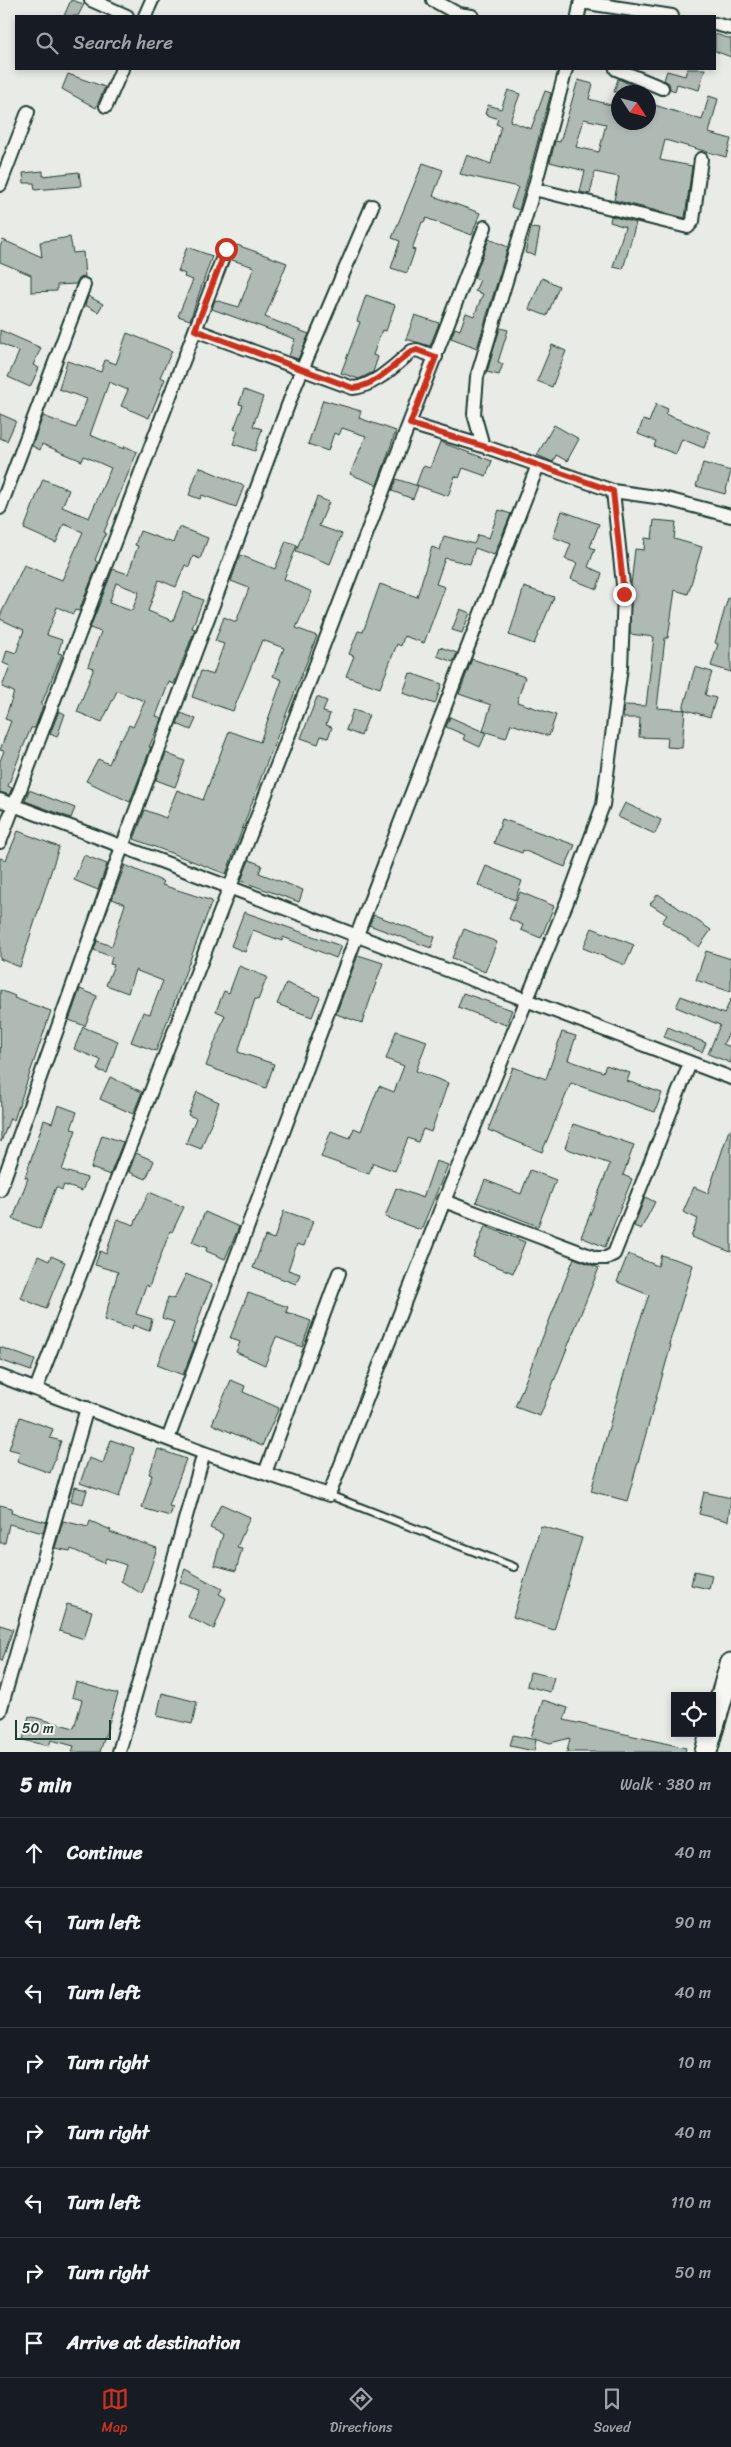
<!DOCTYPE html>
<meta charset="utf-8">
<style>
body{margin:0;font-family:Sriracha,sans-serif;background:#242831;color:#f1f3f6}
.controls{position:absolute;right:15px;bottom:15px;display:grid;overflow:hidden;border-radius:0px;box-shadow:0 2px 8px #0003}
.controls button{width:45px;height:45px;display:grid;place-items:center;padding:0;border:0;border-bottom:1px solid #363941;background:#171b24;color:#f1f3f6;font:25px sans-serif}
.compass{position:absolute;left:611px;top:85px;width:45px;height:45px;border-radius:50%;background:#171b24;box-shadow:0 2px 8px #0003;rotate:126deg}
.scale{position:absolute;left:15px;bottom:12px;width:96px;box-sizing:border-box;padding-left:5px;border:2px solid #1f3d34;border-top:0;font-size:14px;line-height:18px;white-space:nowrap;color:#1f3d34;-webkit-text-stroke:4px #f6f6f2;paint-order:stroke}
.stop{position:absolute;width:15px;height:15px;margin:-11px;border:4px solid #c8321e;border-radius:50%;background:#fff}
.stop.end{background:#c8321e;border-color:#fff;box-shadow:0 1px 5px #0008}
.list{margin:0;padding:0;list-style:none}
h2{display:flex;justify-content:space-between;align-items:center;height:65px;margin:0;padding:0 20px;font-size:21px}
h2 small{font-size:16px;font-weight:400;color:#9ea1a6}
.list li{display:grid;grid-template-columns:32px 1fr auto;gap:15px;align-items:center;box-sizing:border-box;height:70px;padding:0 20px;border-top:1px solid #363941}
.list b{display:block;font-size:19px;white-space:nowrap}
.list em{font-size:16px;font-style:normal;color:#9ea1a6}
.icon{flex:none;width:28px;height:28px;fill:none;stroke:currentColor;stroke-width:2;stroke-linecap:round;stroke-linejoin:round}
.map{position:relative;flex:none;width:731px;height:1752px;overflow:hidden}
.search{position:absolute;background:#171b24;box-shadow:0 2px 8px #0003;left:15px;right:15px;top:15px;height:55px;display:flex;align-items:center;gap:12px;box-sizing:border-box;padding:0 18px;border-radius:0px;color:#9ea1a6;font-size:19px}
.sheet{height:625px;background:#171b24}
nav{display:flex;justify-content:space-around;align-items:center;box-sizing:border-box;height:70px;border-top:1px solid #363941;background:#171b24;font-size:14px;color:#9ea1a6}
nav a{display:grid;justify-items:center;gap:2px}
nav .on{color:#c8321e}
.map>svg:first-child{display:block}
</style>
<div class="map">
<svg width="731" height="1752" viewBox="0 0 731 1752">
<rect width="100%" height="100%" fill="#e9ebe7"/>
<filter id="ink" filterUnits="userSpaceOnUse"><feTurbulence type="fractalNoise" baseFrequency=".02" numOctaves="2"/><feDisplacementMap in="SourceGraphic" scale="10" xChannelSelector="R" yChannelSelector="G"/><feConvolveMatrix kernelMatrix="1 2 1 2 8 2 1 2 1" color-interpolation-filters="sRGB"/></filter>
<g filter="url(#ink)">
<!-- building -->
<path fill="#b0bab5" stroke="#1f3d34" fill-rule="evenodd" d="M71 0 84 4 78 16H64Z
M715 34 731 39V57L715 51Z
M687 69H705L699 90 677 84 675 91 670 89 669 83 664 80 667 71 685 76Z
M68 74 105 87 96 108 62 89Z
M618 79 640 88 639 92H614Z
M578 80 593 84 589 99 614 106 612 111 618 113V122H648V103L702 120 709 96 718 99 709 133 731 139 726 157 665 140 660 160 692 166 685 218 614 200 619 177 595 172 590 194 580 192 585 171 550 162 555 141 560 142ZM584 119 606 124 599 152 576 147Z
M508 90 520 94 510 121 531 129 545 91 551 93 519 210 511 207 518 187 460 174 467 155 491 164 501 126 496 124 498 119 485 114 488 105 501 109Z
M423 163 443 170 433 196 480 213 472 235 426 218 424 222H422L412 249 415 250 407 273 391 268 400 241 392 238Z
M43 171V176L79 172 81 186 35 190 34 183H24L23 173Z
M611 216 636 223 623 269 613 267 625 227 610 222Z
M531 228 540 229 535 255 525 253Z
M70 237 73 253 83 252 85 277 79 278 76 284 57 285V291L31 292V275L0 262V247L3 240 42 257 40 242Z
M489 239 508 247 477 348 451 338 455 328 460 330 466 313 474 316 483 294 475 291 480 280 474 278Z
M237 245 287 263 265 317 309 334 298 359 289 356 295 339 212 309 215 300 239 307 254 267 232 260Z
M187 247 212 256 190 320 178 316 193 280 184 277 185 274 178 271Z
M542 278 559 286 547 316 529 309Z
M366 295 395 305 386 331 382 330 373 355 378 357 373 372 359 379 341 373 360 322 357 321Z
M88 296 103 304 98 312 85 305Z
M415 315 439 323 430 346 406 339Z
M500 328 508 330 498 362 503 364 499 375 487 372Z
M0 330 41 348 33 365 39 368 30 387 8 377 19 352 0 343Z
M127 333 172 351 160 377 165 379 149 418 121 406 128 390 109 382 90 435 124 449 125 446 137 452 104 532 106 533 95 560 98 563 79 611 75 610 73 614 57 607 47 635 62 640 58 653 62 654 41 705 43 706 35 728H31L19 757 8 786 12 788 9 795 0 792V761L4 751 0 750 11 721 5 719 14 692 2 687 10 666 3 663 7 650 16 653 24 630 0 619V616L24 565 62 580 83 532 64 524 56 543 24 529 43 479 69 490 62 507 89 518 111 468 84 456 82 461 42 444 40 450 32 446 43 416 76 428 87 399 59 389 67 361 101 372 105 360 116 364Z
M552 345 566 351 552 387 537 381Z
M244 390 263 397 253 426 262 429 255 451 233 444 238 431 234 429 243 405 239 404Z
M323 400 361 411 359 418 396 431 377 485 350 474 366 436 342 428 339 435 334 433 328 451 308 444Z
M656 404 668 409 665 414 710 432 704 448 682 439 676 454 654 446 656 441 638 434 643 420 649 422Z
M0 414 16 421 7 441 0 438Z
M554 425 579 439 567 461 556 455 553 462 537 455Z
M440 442 492 461 486 476 463 468 459 478 455 476 448 496 416 485 423 466 430 468Z
M703 463 731 471 725 494 696 486Z
M199 467 244 486 236 507 202 495 200 499 189 495Z
M396 479 418 486 413 499 392 491Z
M317 497 329 502 319 526 342 534 330 564 296 551Z
M499 510 511 514 494 555 475 548 470 564 445 558 436 584 445 587 424 643 404 636 401 646 397 644 380 688 346 676 354 656 349 654 358 631 363 632 380 584 417 597 432 547 440 550 444 536 474 544 478 535 489 538Z
M562 511 599 524 590 547 595 549 588 567 602 573 597 589 571 579 577 563 565 559 571 544 553 537Z
M654 520 676 522 674 539 702 547 688 594 675 590 668 638H665L657 708 685 710 682 748 667 747 668 738 639 737 640 718H623L624 705 646 706 654 637 630 634 631 585 635 549 644 550 645 538 652 539Z
M179 527 208 538 200 559 193 556 189 567 185 565 176 587 159 580 148 611 173 621 184 592 203 600 192 628 195 629 174 684 169 682 156 716 162 718 149 747H151L130 802 86 781 98 759 109 764 120 738 122 739 129 725 133 727 145 701 117 691 102 722 77 712 94 668 88 666 101 632 90 628 113 569 128 574 138 546 135 545 140 531 173 543ZM116 583 139 592 132 611 109 603Z
M286 541 297 545 284 579 312 592 296 628 317 636 262 775 226 874 134 839 145 810 166 818 177 790 203 800 229 731 260 742 282 680 273 676 284 648 262 640 233 711 192 697 201 671 213 675 224 644 215 641 224 617 236 622 249 588 231 581 240 555 275 569Z
M524 587 554 597 534 644 509 635Z
M728 598H731V672L711 666 718 644 715 643Z
M460 609 470 613 462 633 452 630Z
M440 647 457 653 453 662 437 656Z
M472 659 525 677 517 702 556 715 549 736 511 724 506 738 483 731 491 705 459 694Z
M695 667 712 672 705 695 716 698 710 717 683 709Z
M410 673 442 684 435 704 403 693Z
M317 697 327 701 323 712 330 714 326 725 332 727 328 738 321 736 318 744 301 738Z
M353 710 369 715 361 736 346 730Z
M59 711 65 714 57 737 50 734Z
M181 713 196 719 191 730 177 724Z
M450 717 486 733 480 747 463 739 465 735 446 727Z
M166 753 185 761 175 787 156 780Z
M29 790 75 808 71 818 25 801Z
M625 803 661 820 655 834 618 817Z
M502 819 575 845 565 867 523 850 522 853 494 843Z
M18 831 59 847 20 967 0 959V858L6 860Z
M84 855 107 864 98 890 74 880Z
M249 860 262 865 259 873 303 890 299 902 241 881Z
M125 865 164 882 162 885 212 901 156 1051 131 1042 143 1012 150 1014 163 981 135 970 128 993 106 985 114 965 110 964 112 957 94 950 97 941 112 946 125 904 112 899Z
M486 866 522 881 515 900 478 885Z
M520 892 554 906 541 938 521 930 523 925 509 919Z
M658 894 711 930 699 947 662 922 667 915 650 904Z
M244 912 341 946 336 958 283 937 282 941 253 930 245 952 231 946Z
M374 915 435 937 431 948 369 925Z
M592 928 634 945 625 965 583 948Z
M464 929 497 942 485 972 452 958Z
M706 951 731 959V992L696 980Z
M358 955 383 963 362 1023 336 1014Z
M239 966 267 977 258 1000 255 999 238 1052 274 1064 266 1088 206 1066 225 1015 216 1011 224 991 229 993Z
M286 983 320 997 312 1017 277 1004Z
M80 989 97 996 85 1026 69 1020Z
M0 990 15 996 14 998 51 1011 14 1120 10 1118 1 1142Z
M463 993 512 1010 506 1025 458 1007Z
M681 996 724 1014 731 999V1029L723 1044 731 1047V1063L708 1054 720 1025 676 1007Z
M83 1027 118 1041 107 1073 97 1070 101 1060 74 1049Z
M668 1027 706 1043 702 1052 664 1037Z
M396 1031 427 1041 416 1071 448 1083 431 1132 423 1129 418 1142 408 1138 395 1171 373 1163 369 1174 321 1157 331 1131 350 1138 354 1128 361 1131 379 1086 394 1092 404 1066 386 1059Z
M562 1032 576 1036 568 1060 603 1072 606 1065 630 1073 627 1081 662 1093 655 1112 571 1083 542 1152 488 1130 513 1067 546 1079Z
M110 1077 142 1092 133 1114 100 1099Z
M197 1092 219 1102 201 1149 186 1143 196 1118 188 1115Z
M58 1105 77 1112 71 1129 76 1130 62 1170 87 1178 82 1191 64 1185 62 1190 56 1187 40 1229 13 1219 28 1178 25 1177 44 1120 52 1123Z
M573 1124 634 1145 623 1175 632 1179 605 1247 581 1237 610 1164 565 1148Z
M729 1130H731V1252L691 1237 698 1219 683 1212 694 1187 708 1193Z
M102 1135 123 1142 110 1175 91 1168Z
M136 1153 154 1161 146 1179 129 1172Z
M436 1161 448 1165 421 1230 385 1217 396 1188 423 1198Z
M530 1170 556 1180 538 1226 476 1202 485 1180 521 1194Z
M149 1192 184 1207 172 1232 170 1231 149 1287 146 1285 136 1314 152 1319 149 1331 133 1325 132 1329 104 1320 118 1272 95 1265 100 1251 106 1254 117 1219 134 1225Z
M645 1197 655 1202 641 1229 634 1226Z
M284 1211 313 1221 304 1246 297 1244 288 1270 300 1274 296 1284 253 1268 265 1236 274 1239Z
M205 1212 239 1227 225 1259 206 1251 207 1248 192 1242Z
M485 1226 525 1242 513 1273 473 1257Z
M628 1254 658 1266 661 1255 693 1265 669 1344 671 1345 627 1501 591 1491 635 1335 649 1295 617 1282Z
M38 1256 49 1261 51 1256 65 1262 46 1309 21 1298Z
M574 1258 599 1268 540 1416 515 1407Z
M186 1274 212 1285 204 1303 191 1342 195 1344 183 1375 157 1365 174 1322 162 1318 168 1297 174 1299Z
M248 1293 288 1307 286 1312 311 1321 302 1347 276 1337 265 1365 236 1352 240 1342 230 1338Z
M0 1347 35 1360 31 1371 0 1360Z
M231 1380 245 1386 243 1392 279 1408 262 1446 212 1424Z
M20 1417 53 1429 50 1438 61 1441 50 1473 17 1461 20 1452 9 1449Z
M111 1440 134 1448 119 1497 80 1483 89 1458 103 1463Z
M158 1449 186 1459 169 1506 173 1507 170 1516 142 1508 152 1475 149 1474Z
M74 1487 87 1490 83 1504 71 1501Z
M704 1492 731 1498 728 1521 699 1514Z
M221 1504 250 1517 237 1547 242 1548 236 1571 214 1565 223 1534 210 1528Z
M0 1505 12 1508 11 1513 46 1522 43 1533 9 1524 5 1543H0Z
M63 1521 88 1527 90 1521 111 1530 110 1532 157 1548 142 1594 121 1581 126 1565 106 1558 104 1563 71 1549 70 1551 55 1548Z
M541 1526 582 1538 554 1630 513 1617Z
M185 1569 222 1589 219 1594 226 1598 214 1629 188 1617 201 1590 180 1582Z
M694 1571 712 1575 709 1589 691 1585Z
M67 1604 92 1611 84 1639 59 1631Z
M0 1625 13 1629 2 1661H0Z
M530 1672 554 1677 550 1692 527 1686Z
M76 1682 118 1694 100 1752H72L74 1746 51 1740 49 1746 23 1740 29 1716 74 1728 82 1700 72 1697Z
M162 1693 197 1702 192 1724 157 1716Z
M543 1700 568 1708 564 1720 686 1748 685 1752H567L570 1738 550 1743 531 1737Z
M513 1735 536 1740 534 1751 510 1746Z"/>
<g fill="none" stroke-linecap="round" stroke-linejoin="round">
<!-- service casing -->
<g stroke="#1f3d34" stroke-width="10">
<path id="service" d="M329 1495 514 1567"/>
</g>
<!-- minor casing -->
<g stroke="#1f3d34" stroke-width="16">
<path id="minor" d="M91 0 127 16
M433 0 458 14 472 16
M581 2 672 16
M145 16 152 0
M578 16 581 0
M715 24 731 28
M616 69 662 88
M106 106 122 69
M0 185 28 112
M534 189 688 227 693 221 701 159
M195 330 353 388C375 386 395 365 412 351L417 350 436 357
M410 424 483 446 613 491 663 498 731 516
M483 446 474 414 477 377 534 189 566 69
M0 508 84 285
M0 800 731 1078
M0 842 226 249
M0 1190 122 847 296 384 372 206
M444 1201 596 1258H606L614 1254 690 1063
M0 1376 204 1453 119 1752
M36 1389 485 227
M168 1439 357 935 538 465
M204 1453 329 1495 444 1201 567 902 603 805 621 667 624 594 613 491
M265 1473 339 1273
M0 1711 87 1408"/>
</g>
<!-- trunk casing -->
<g stroke="#1f3d34" stroke-width="25">
<path id="trunk" d="M712 1730 731 1664
M706 1752 711 1733"/>
</g>
<!-- service -->
<use href="#service" stroke="#f6f6f2" stroke-width="6"/>
<!-- minor -->
<use href="#minor" stroke="#f6f6f2" stroke-width="12"/>
<!-- trunk -->
<use href="#trunk" stroke="#f6f6f2" stroke-width="21"/>
</g>
</g>
<g fill="none" stroke-linecap="round" stroke-linejoin="round" filter="url(#ink)">
<!-- route -->
<path stroke="#c8321e" stroke-width="6" d="M226 249 195 330 353 388C375 386 395 364 412 351L417 350 436 357 410 424 483 446 613 491 624 594"/>
</g>
</svg>
<div class="controls">
<button><svg class="icon" aria-label="locate" viewBox="0 0 24 24"><circle cx="12" cy="12" r="6"/><path d="M12 2v4M12 18v4M2 12h4M18 12h4"/></svg></button>
</div>
<svg class="compass" viewBox="-18 -18 36 36"><path d="M0-13l5 13h-10z" fill="#e53935"/><path d="M0 13l5-13h-10z" fill="#9ea1a6"/></svg>
<div class="scale">50 m</div>
<div class="stop" style="left:226px;top:249px"></div>
<div class="stop end" style="left:624px;top:594px"></div>
<div class="search"><svg class="icon" aria-label="search" viewBox="0 0 24 24"><circle cx="10" cy="10" r="6"/><path d="M15 15l6 6"/></svg>Search here</div>
</div>
<section class="sheet">
<h2>5 min<small>Walk · 380 m</small></h2>
<ul class="list">
<li><svg class="icon" aria-label="ahead" viewBox="0 0 24 24"><path d="M12 20V5M6 11l6-6 6 6"/></svg><div><b>Continue</b></div><em>40 m</em></li>
<li><svg class="icon" aria-label="left" viewBox="0 0 24 24"><path d="M17 20v-9H6M10 6l-5 5 5 5"/></svg><div><b>Turn left</b></div><em>90 m</em></li>
<li><svg class="icon" aria-label="left" viewBox="0 0 24 24"><path d="M17 20v-9H6M10 6l-5 5 5 5"/></svg><div><b>Turn left</b></div><em>40 m</em></li>
<li><svg class="icon" aria-label="right" viewBox="0 0 24 24"><path d="M7 20v-9h11M14 6l5 5-5 5"/></svg><div><b>Turn right</b></div><em>10 m</em></li>
<li><svg class="icon" aria-label="right" viewBox="0 0 24 24"><path d="M7 20v-9h11M14 6l5 5-5 5"/></svg><div><b>Turn right</b></div><em>40 m</em></li>
<li><svg class="icon" aria-label="left" viewBox="0 0 24 24"><path d="M17 20v-9H6M10 6l-5 5 5 5"/></svg><div><b>Turn left</b></div><em>110 m</em></li>
<li><svg class="icon" aria-label="right" viewBox="0 0 24 24"><path d="M7 20v-9h11M14 6l5 5-5 5"/></svg><div><b>Turn right</b></div><em>50 m</em></li>
<li><svg class="icon" aria-label="arrive" viewBox="0 0 24 24"><path d="M6 21V4h12l-3 4 3 4H6"/></svg><div><b>Arrive at destination</b></div></li>
</ul>
</section>
<nav>
<a class="on"><svg class="icon" aria-label="map" viewBox="0 0 24 24"><path d="M3 6l6-2 6 2 6-2v14l-6 2-6-2-6 2zM9 4v14M15 6v14"/></svg>Map</a>
<a><svg class="icon" aria-label="directions" viewBox="0 0 24 24"><path d="M12 3l9 9-9 9-9-9zM9 14v-3h6M13 9l2 2-2 2"/></svg>Directions</a>
<a><svg class="icon" aria-label="saved" viewBox="0 0 24 24"><path d="M7 4h10v16l-5-4-5 4z"/></svg>Saved</a>
</nav>
